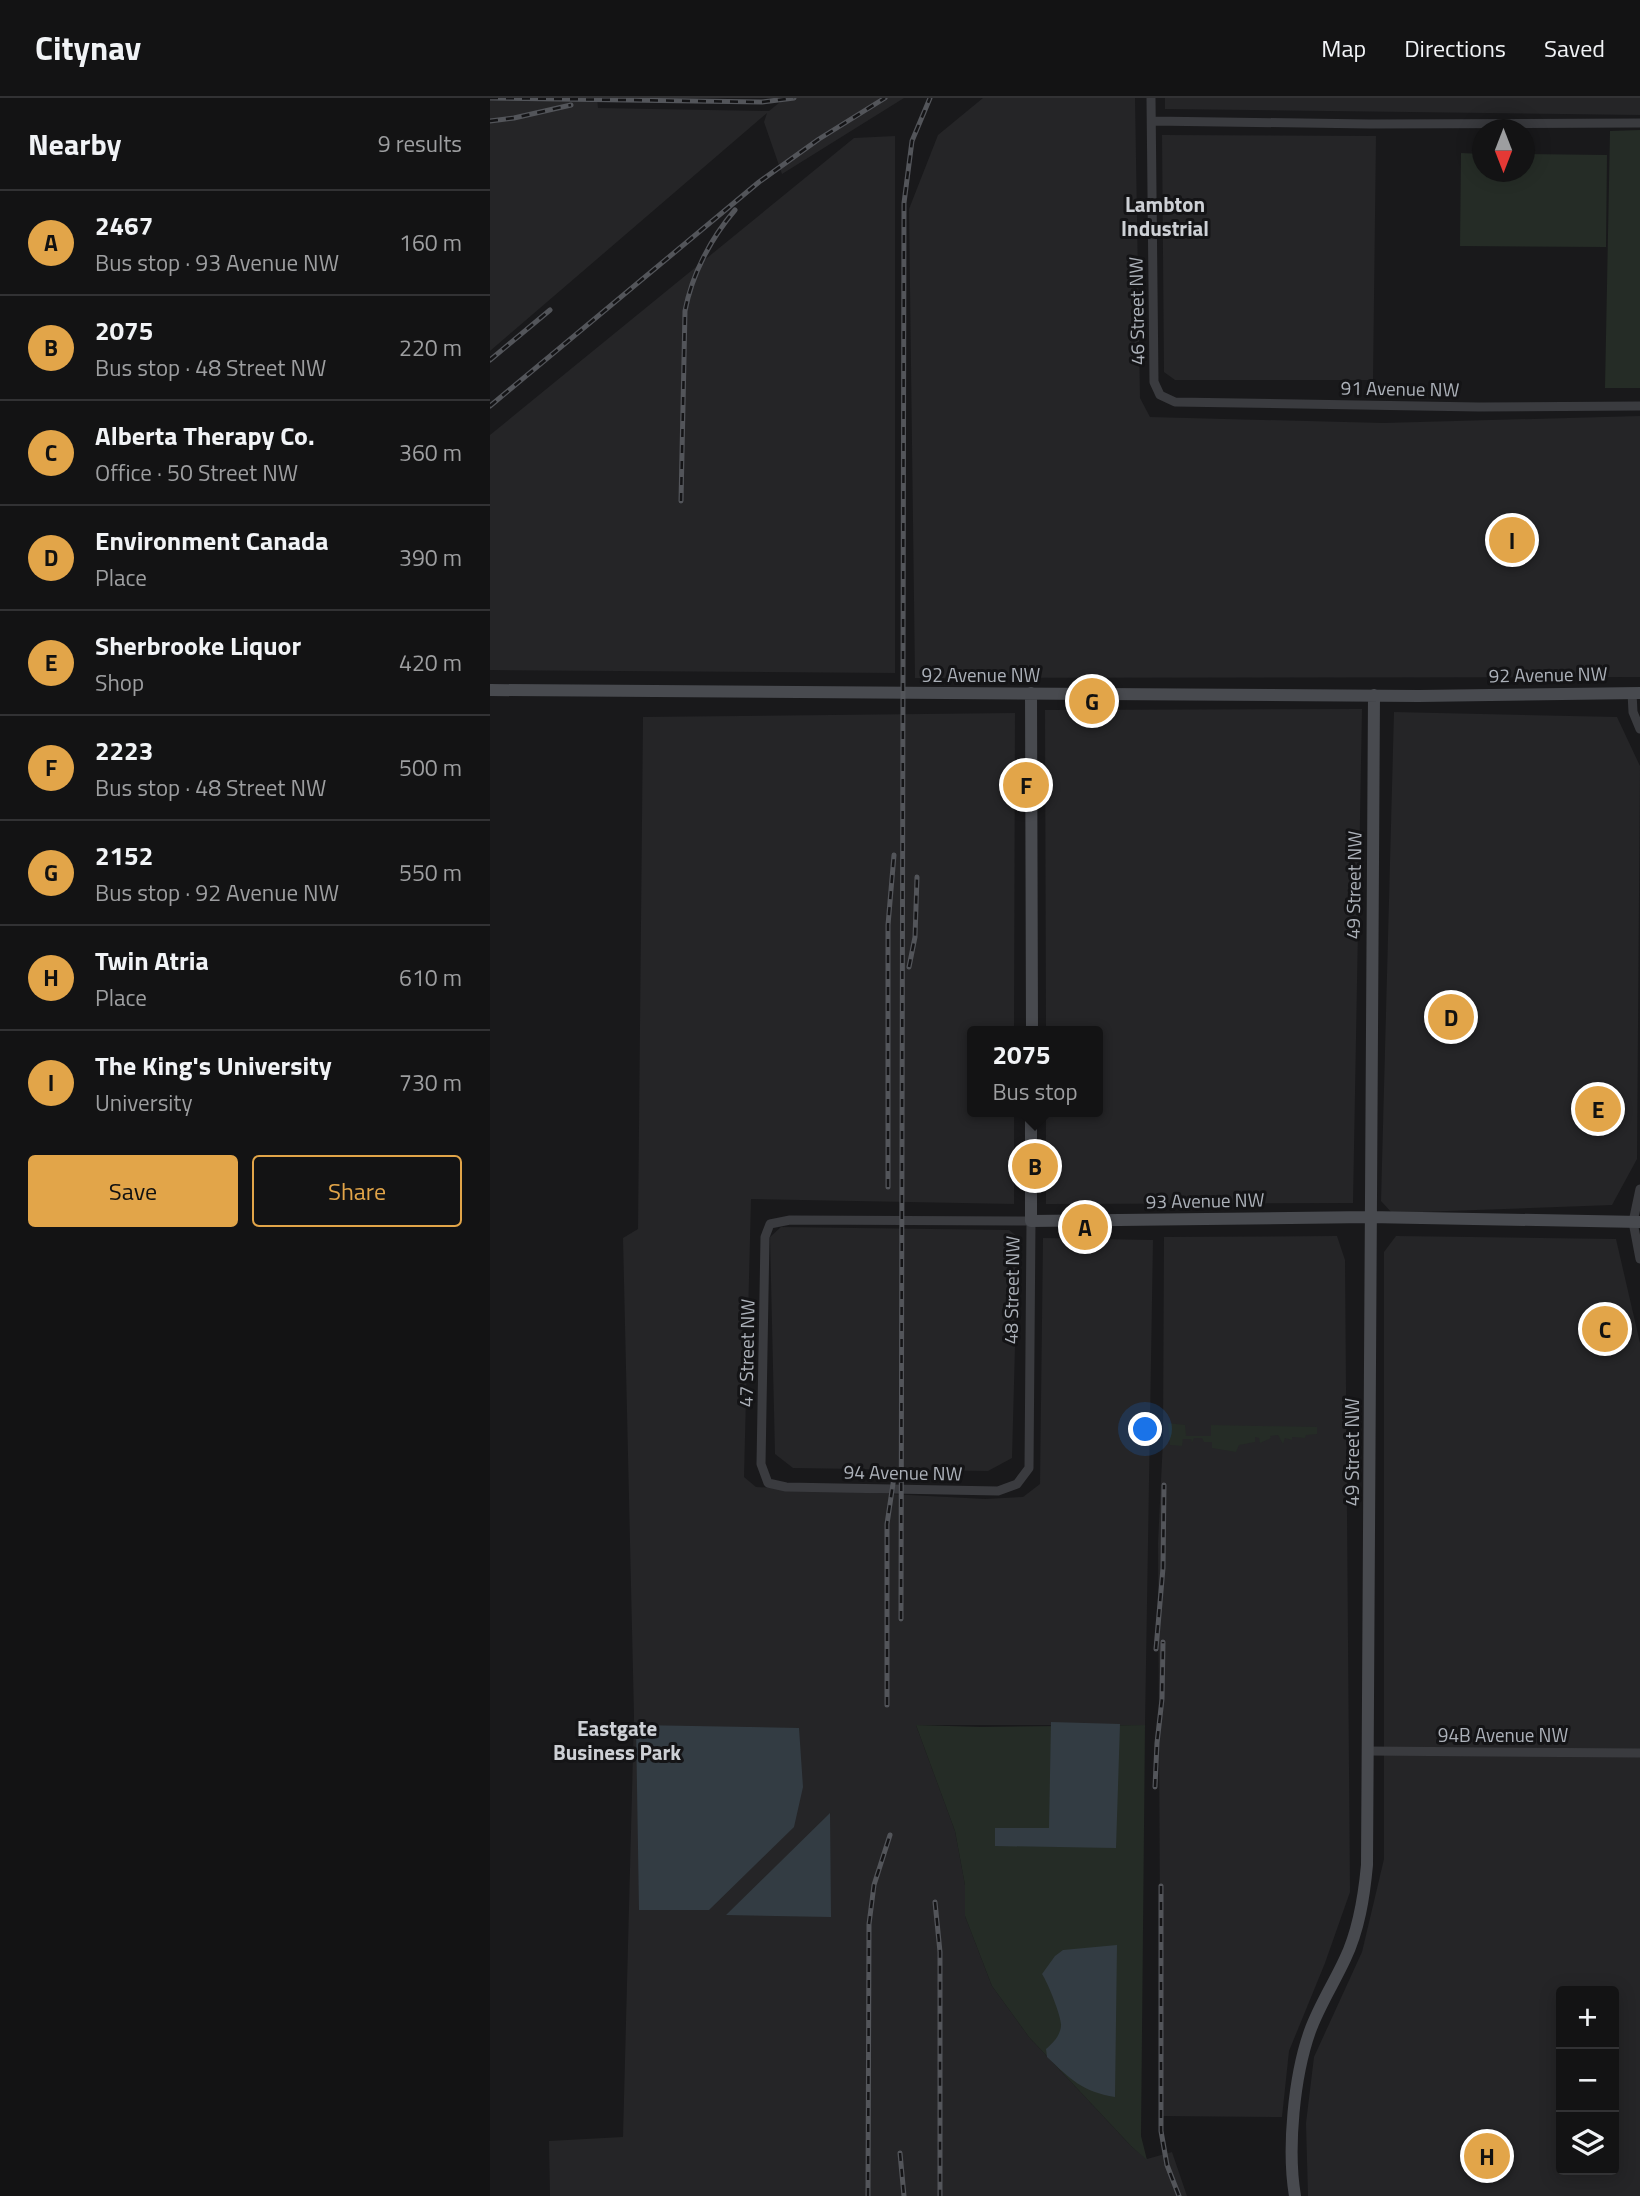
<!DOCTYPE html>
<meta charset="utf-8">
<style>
body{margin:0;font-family:"Titillium Web",sans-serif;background:#202022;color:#f1f3f6}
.controls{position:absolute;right:21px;bottom:21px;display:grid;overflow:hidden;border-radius:7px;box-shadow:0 4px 18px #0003}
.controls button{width:63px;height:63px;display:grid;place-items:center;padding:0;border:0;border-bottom:2px solid #323234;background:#131314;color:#f1f3f6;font:35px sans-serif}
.compass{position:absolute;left:982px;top:21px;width:63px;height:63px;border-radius:50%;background:#131314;box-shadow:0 4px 18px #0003;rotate:180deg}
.you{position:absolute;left:656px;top:1332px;width:24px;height:24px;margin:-18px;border:5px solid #fff;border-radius:50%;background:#1a73e8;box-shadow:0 0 0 10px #1a73e833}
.badge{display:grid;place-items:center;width:46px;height:46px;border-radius:50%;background:#e2a549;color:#111;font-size:23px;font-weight:700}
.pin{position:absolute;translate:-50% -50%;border:4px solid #fff;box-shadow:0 2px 7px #0006}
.popup{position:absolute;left:477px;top:928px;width:136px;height:91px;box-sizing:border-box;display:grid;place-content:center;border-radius:7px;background:#131314;filter:drop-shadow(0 2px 5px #0005);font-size:23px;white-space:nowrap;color:#9d9ea0}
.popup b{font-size:26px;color:#f1f3f6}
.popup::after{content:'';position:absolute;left:50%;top:100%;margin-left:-14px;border:14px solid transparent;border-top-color:#131314}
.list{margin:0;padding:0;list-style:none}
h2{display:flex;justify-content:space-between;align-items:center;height:91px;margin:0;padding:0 28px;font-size:30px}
h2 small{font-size:23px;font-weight:400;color:#9d9ea0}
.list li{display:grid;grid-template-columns:46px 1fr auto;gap:21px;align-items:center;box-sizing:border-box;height:105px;padding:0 28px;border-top:2px solid #323234}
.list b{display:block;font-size:26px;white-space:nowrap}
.list p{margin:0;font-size:23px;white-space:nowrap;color:#9d9ea0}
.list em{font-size:23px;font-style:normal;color:#9d9ea0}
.actions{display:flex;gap:14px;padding:21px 28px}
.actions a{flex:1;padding:16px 0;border:2px solid #e2a549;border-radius:7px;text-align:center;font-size:24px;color:#e2a549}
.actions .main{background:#e2a549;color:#111}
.icon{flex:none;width:38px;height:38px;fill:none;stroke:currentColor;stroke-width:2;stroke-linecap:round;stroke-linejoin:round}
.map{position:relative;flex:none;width:1150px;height:2098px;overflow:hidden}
header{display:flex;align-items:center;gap:42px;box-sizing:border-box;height:98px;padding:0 35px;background:#131314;border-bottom:2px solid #323234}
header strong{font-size:33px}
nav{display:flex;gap:38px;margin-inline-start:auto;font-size:24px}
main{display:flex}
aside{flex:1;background:#131314}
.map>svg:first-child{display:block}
</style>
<header>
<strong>Citynav</strong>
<nav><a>Map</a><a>Directions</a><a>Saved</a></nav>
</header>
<main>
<aside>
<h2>Nearby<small>9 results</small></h2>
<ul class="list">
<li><span class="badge">A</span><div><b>2467</b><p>Bus stop · 93 Avenue NW</p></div><em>160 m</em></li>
<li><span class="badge">B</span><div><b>2075</b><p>Bus stop · 48 Street NW</p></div><em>220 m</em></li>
<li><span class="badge">C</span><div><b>Alberta Therapy Co.</b><p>Office · 50 Street NW</p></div><em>360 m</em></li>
<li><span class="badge">D</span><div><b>Environment Canada</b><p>Place</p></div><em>390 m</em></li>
<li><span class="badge">E</span><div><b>Sherbrooke Liquor</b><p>Shop</p></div><em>420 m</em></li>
<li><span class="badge">F</span><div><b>2223</b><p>Bus stop · 48 Street NW</p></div><em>500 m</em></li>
<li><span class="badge">G</span><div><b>2152</b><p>Bus stop · 92 Avenue NW</p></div><em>550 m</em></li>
<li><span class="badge">H</span><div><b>Twin Atria</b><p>Place</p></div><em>610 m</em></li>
<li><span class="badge">I</span><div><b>The King's University</b><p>University</p></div><em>730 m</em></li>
</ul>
<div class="actions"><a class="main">Save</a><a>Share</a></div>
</aside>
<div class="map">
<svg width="1150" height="2098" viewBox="0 0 1150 2098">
<rect width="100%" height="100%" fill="#19191b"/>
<!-- built -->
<path fill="#252527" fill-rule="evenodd" d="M0 0H107L108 10 279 13 295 0H414L292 76 274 24 277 15 0 253Z
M493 0H645L650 300 660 319 893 325 1150 318V579L425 580 419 111 448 37Z
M675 0H1150V17L675 11Z
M672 37 886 38 883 282H685L674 274Z
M405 38V575L0 572V337L364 40Z
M872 611 863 1105 556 1106V1014H608V933H556L555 612Z
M904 614 1127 619 1150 668 1147 1061 1122 1107 902 1115 891 1103Z
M525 615 524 933H482V1014H524V1106L261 1101 254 1379 266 1389 495 1401 533 1399 550 1386 553 1140 663 1142 655 1627H426L465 1733 475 1787V1818L502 1888 539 1939 642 2049 657 2061 682 2054 697 2098H60L59 2043 133 2039 144 1618 133 1140 148 1131 153 619Z
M291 1129 519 1132 528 1139 522 1360 498 1373 303 1370 285 1356 280 1139Z
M847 1138 855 1162 860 1794 835 1865 799 1953 792 2019 671 2018 668 1445 673 1342 674 1139Z
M906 1138 1126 1141 1150 1245V2098H818L816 2025 824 1959 872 1854 894 1761V1154ZM1071 1893H1124V2072H1071Z"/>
<!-- green -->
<path fill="#252c26" d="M1150 32V290H1115L1120 33Z
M971 55 992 56V74H1034L1035 56 1117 57 1116 149 970 148Z
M678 1325 695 1327 696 1338H721V1327L827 1329V1336L816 1337 815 1340 802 1339V1342L795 1340 793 1346 788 1337 780 1338 781 1340 770 1345 769 1340 765 1339V1344L749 1347 746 1354 722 1350V1344H714L712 1340H704L702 1345 701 1341H693L692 1348 680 1347Z
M426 1627 491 1629 655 1627 651 2038 657 2062 642 2049 539 1939 502 1888 475 1818V1787L465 1733Z"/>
<!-- water -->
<path fill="#333c43" d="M561 1624 630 1626 626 1750 505 1748V1730H559Z
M146 1627 309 1630 313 1689 304 1729 219 1812H149Z
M340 1715 341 1819 236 1817Z
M627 1847 625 1999C593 1994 580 1981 557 1959L556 1951C563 1945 570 1938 571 1928 572 1920 558 1885 552 1876L565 1858 573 1852Z"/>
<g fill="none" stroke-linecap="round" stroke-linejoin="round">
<!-- street -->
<path stroke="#3a3b3f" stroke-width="9" d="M661 0 664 284 670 297 685 304 989 309 1150 308
M662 23 880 26 1150 25
M1142 595 1143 614 1150 631
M1150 1091 1143 1124 1150 1161
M300 1122 541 1123 539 1370 527 1386 508 1393 296 1389 278 1385 271 1366 275 1139 280 1126Z
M877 1653 1150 1655"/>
<!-- secondary -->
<path stroke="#484a4f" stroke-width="12" d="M0 592 929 598 1150 595
M541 595 542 933
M541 1014V1123L879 1119 1150 1124
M805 2098C797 2051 804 1978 820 1933 829 1908 844 1885 855 1861 869 1832 874 1799 877 1767L884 597"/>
<!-- rail casing -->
<g stroke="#53555a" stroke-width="5">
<path id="rail" d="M0 0 272 4 304 0
M0 23 24 20 81 7
M0 262 60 212
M0 308 269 84 329 41 395 0
M191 403 195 213C202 176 221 140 245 112
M419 869 425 839 427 779
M398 1089V827L404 757
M411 1521 414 105 422 43 440 0
M666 1551 673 1470 674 1387
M397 1607V1426L404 1379
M665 1689 667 1645 672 1601 673 1544
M671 1788V2033L677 2067 689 2098
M445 1804 450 1854V2098
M410 2055 414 2098
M378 2098 379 1826 384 1787 400 1737"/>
</g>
<!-- rail -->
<use href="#rail" stroke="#141416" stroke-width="2.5" stroke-dasharray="8" stroke-linecap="butt"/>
</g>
<g text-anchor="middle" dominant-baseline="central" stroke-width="6" stroke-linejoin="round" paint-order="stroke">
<!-- street labels -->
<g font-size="19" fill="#acb1b9" stroke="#141416">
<text transform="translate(646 213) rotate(-91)">46 Street NW</text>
<text transform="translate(910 290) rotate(1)">91 Avenue NW</text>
<text x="491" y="576">92 Avenue NW</text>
<text transform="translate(1058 576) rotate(-1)">92 Avenue NW</text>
<text transform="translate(863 787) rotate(-89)">49 Street NW</text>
<text transform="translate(715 1102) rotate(-1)">93 Avenue NW</text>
<text transform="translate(521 1192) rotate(-89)">48 Street NW</text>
<text transform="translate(256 1255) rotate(-89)">47 Street NW</text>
<text transform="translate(861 1354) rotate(-90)">49 Street NW</text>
<text transform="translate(413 1374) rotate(1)">94 Avenue NW</text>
<text x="1013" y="1636">94B Avenue NW</text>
</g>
<!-- neighbourhood labels -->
<g font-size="21" font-weight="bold" fill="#cdd0d5" stroke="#141416">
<text x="675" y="106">Lambton<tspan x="675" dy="24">Industrial</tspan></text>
<text x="127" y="1630">Eastgate<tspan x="127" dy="24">Business Park</tspan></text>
</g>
</g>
</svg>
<div class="controls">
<button>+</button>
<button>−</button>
<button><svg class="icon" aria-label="layers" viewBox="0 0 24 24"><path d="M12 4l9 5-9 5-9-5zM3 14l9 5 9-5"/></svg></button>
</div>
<svg class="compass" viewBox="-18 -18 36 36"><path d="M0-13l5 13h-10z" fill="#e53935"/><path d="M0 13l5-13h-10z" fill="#9d9ea0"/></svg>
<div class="you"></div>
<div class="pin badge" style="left:595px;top:1129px">A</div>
<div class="pin badge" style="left:545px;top:1068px">B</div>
<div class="popup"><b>2075</b>Bus stop</div>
<div class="pin badge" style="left:1115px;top:1231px">C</div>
<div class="pin badge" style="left:961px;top:919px">D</div>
<div class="pin badge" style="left:1108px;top:1011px">E</div>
<div class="pin badge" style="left:536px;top:687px">F</div>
<div class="pin badge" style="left:602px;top:603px">G</div>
<div class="pin badge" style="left:997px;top:2058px">H</div>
<div class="pin badge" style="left:1022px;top:442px">I</div>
</div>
</main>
